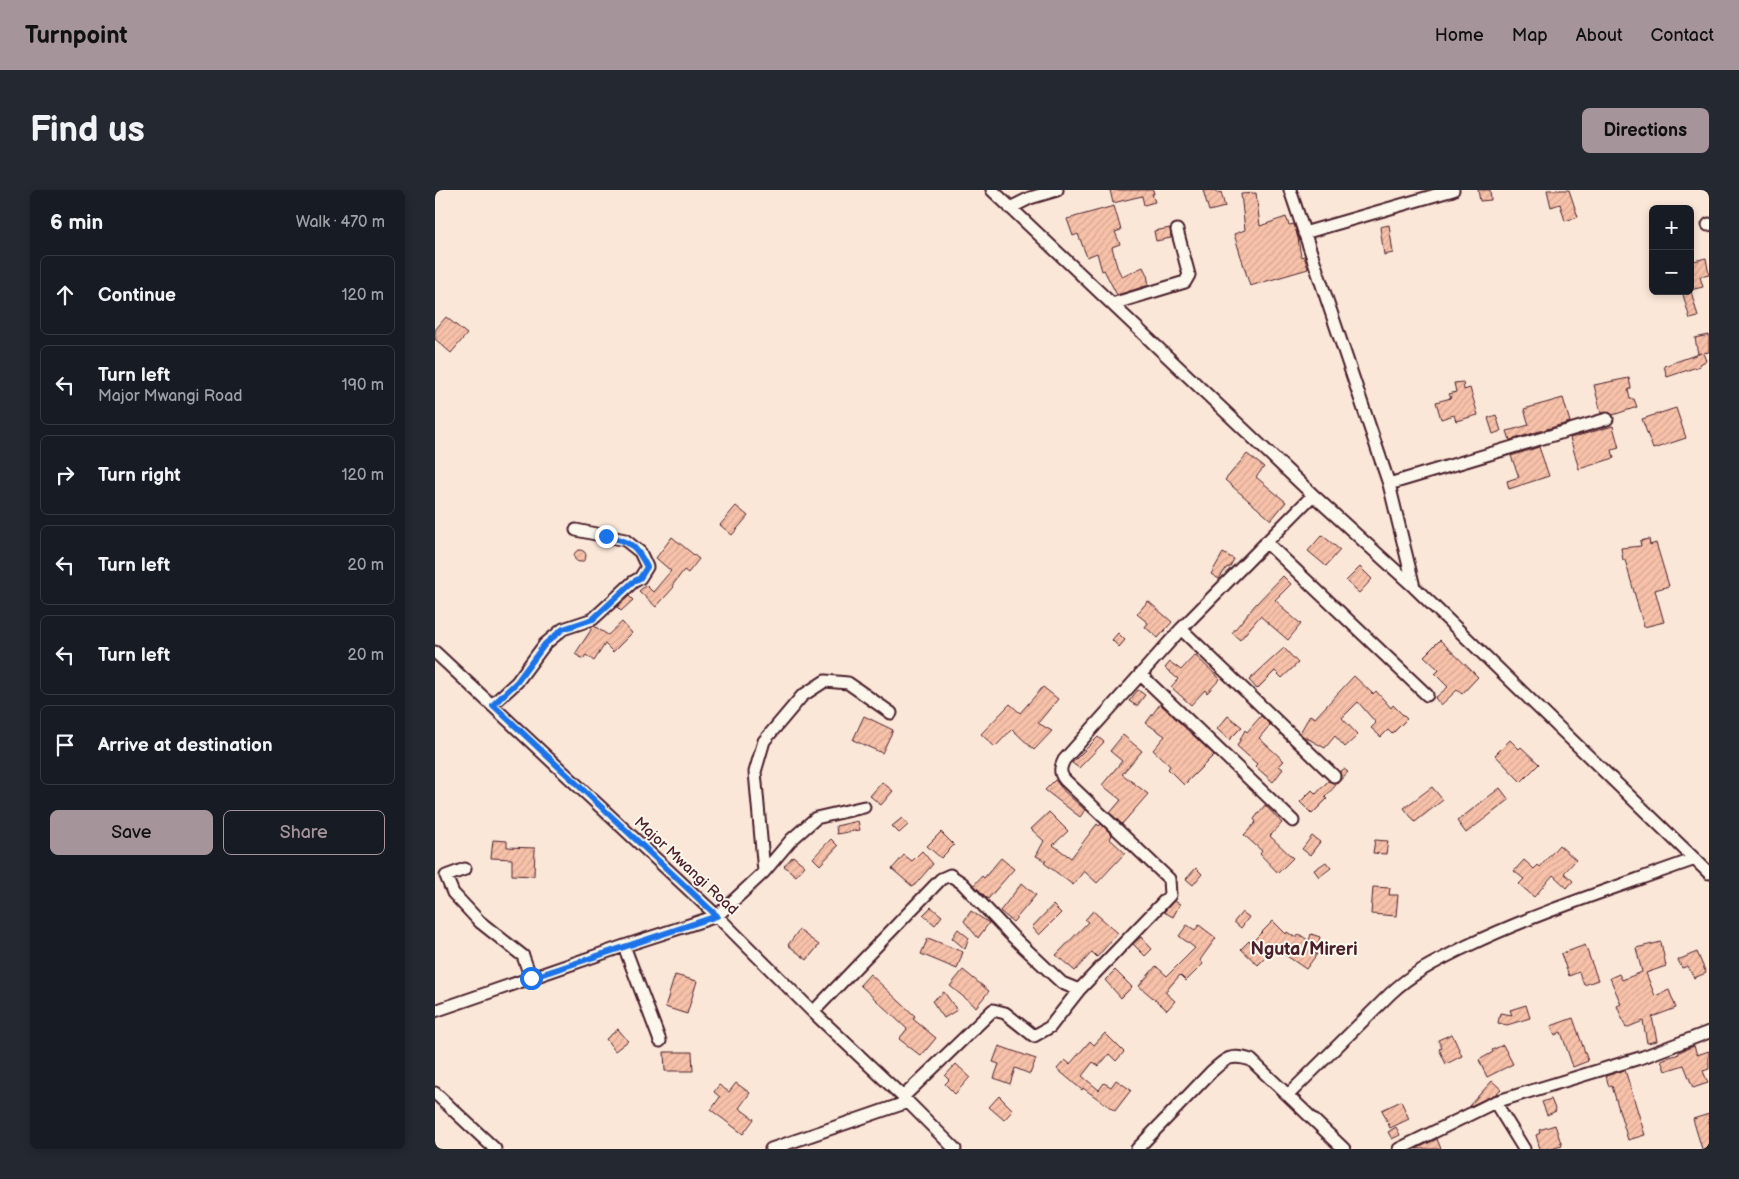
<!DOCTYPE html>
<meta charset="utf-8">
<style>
body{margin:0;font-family:"Balsamiq Sans",sans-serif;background:#242831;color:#f1f3f6}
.controls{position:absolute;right:15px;top:15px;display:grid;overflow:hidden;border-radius:8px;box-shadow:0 2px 8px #0003}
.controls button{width:45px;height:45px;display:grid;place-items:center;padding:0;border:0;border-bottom:1px solid #363941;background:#171b24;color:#f1f3f6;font:25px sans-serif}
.stop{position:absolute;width:15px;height:15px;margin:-11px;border:4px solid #1a73e8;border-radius:50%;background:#fff}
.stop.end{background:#1a73e8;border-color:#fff;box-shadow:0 1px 5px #0008}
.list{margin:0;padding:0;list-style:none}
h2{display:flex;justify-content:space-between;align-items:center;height:65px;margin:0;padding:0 20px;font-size:21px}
h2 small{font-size:16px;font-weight:400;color:#9ea1a6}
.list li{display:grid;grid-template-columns:32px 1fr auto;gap:15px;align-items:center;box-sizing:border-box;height:80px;margin:0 10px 10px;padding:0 10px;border:1px solid #363941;border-radius:8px}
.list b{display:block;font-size:19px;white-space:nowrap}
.list p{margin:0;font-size:16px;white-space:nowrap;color:#9ea1a6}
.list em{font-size:16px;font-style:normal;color:#9ea1a6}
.actions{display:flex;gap:10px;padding:15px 20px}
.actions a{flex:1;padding:11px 0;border:1px solid #a6949b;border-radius:8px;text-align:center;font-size:18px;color:#a6949b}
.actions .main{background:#a6949b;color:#111}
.icon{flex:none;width:28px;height:28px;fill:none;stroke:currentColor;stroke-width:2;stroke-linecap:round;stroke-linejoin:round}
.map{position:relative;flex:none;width:1274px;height:959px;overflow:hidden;border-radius:8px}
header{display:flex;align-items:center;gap:30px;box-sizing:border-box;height:70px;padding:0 25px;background:#a6949b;color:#111}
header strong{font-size:24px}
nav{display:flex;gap:28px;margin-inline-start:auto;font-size:18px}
.intro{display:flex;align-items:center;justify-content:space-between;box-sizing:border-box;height:120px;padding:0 30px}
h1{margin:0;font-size:35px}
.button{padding:12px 22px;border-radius:8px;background:#a6949b;color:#111;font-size:18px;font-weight:700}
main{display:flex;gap:30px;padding:0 30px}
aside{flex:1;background:#171b24;border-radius:8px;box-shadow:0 2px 8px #0003}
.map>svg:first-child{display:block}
</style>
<header>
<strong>Turnpoint</strong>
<nav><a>Home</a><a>Map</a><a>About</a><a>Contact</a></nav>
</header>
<div class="intro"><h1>Find us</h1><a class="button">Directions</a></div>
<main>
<aside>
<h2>6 min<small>Walk · 470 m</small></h2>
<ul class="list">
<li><svg class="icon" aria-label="ahead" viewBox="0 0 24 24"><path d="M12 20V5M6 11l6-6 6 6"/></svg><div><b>Continue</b></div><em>120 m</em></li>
<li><svg class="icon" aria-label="left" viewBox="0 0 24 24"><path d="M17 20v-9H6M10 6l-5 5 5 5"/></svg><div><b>Turn left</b><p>Major Mwangi Road</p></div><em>190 m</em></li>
<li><svg class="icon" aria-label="right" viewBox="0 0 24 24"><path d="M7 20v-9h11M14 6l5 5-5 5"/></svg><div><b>Turn right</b></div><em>120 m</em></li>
<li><svg class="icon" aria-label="left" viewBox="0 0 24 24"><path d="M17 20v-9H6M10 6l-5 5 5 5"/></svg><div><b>Turn left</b></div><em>20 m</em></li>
<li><svg class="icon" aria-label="left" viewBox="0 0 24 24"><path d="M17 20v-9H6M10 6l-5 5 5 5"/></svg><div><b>Turn left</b></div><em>20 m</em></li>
<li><svg class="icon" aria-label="arrive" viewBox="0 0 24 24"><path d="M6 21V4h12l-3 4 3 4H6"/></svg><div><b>Arrive at destination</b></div></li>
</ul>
<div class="actions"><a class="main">Save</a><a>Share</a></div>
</aside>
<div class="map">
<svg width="1274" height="959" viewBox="0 0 1274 959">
<defs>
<pattern id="building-hatch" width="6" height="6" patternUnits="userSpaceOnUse" patternTransform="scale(1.25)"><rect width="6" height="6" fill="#f8c2aa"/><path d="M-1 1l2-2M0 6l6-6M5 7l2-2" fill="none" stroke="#d6a692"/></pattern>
</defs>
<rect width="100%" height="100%" fill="#fae7d8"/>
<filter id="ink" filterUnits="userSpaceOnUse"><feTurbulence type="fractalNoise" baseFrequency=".02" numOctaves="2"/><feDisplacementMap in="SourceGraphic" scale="10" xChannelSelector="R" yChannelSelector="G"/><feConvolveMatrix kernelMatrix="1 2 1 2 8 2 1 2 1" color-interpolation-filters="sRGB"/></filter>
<g filter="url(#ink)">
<!-- building -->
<path fill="url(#building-hatch)" stroke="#4a1f2b" d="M675 0H718L719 4H717L720 12 709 15 707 6 678 13Z
M768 0H781V3L786 2 790 17 774 21Z
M1043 0H1055L1056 10 1045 11Z
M1112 0H1134L1143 27 1130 31 1125 14 1116 17Z
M821 3 825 36 851 27 854 35 859 34 863 48 866 67 869 66 873 79 815 96 799 44 810 40 806 4Z
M679 16 686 40 680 42 685 54 677 57 682 77 687 87 708 77 712 85 714 95 682 105 669 80 667 81 662 63 652 67 643 44 638 46 632 29Z
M954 35 958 63 949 65 945 37Z
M735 38 736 48 721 51 719 41Z
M1271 68 1274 85 1265 87 1268 97 1255 100V72Z
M1247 101H1256L1263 127 1255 129Z
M11 127 32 144 16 163 0 149V140Z
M1274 145V162L1268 163 1271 171 1264 174 1265 176 1232 187 1229 176 1266 163 1263 164 1260 148Z
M1194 188 1196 198 1193 200 1195 209H1199L1202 217 1178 225 1173 222 1166 223 1159 195Z
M1028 192 1029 200 1035 198 1043 225 1021 231 1019 225 1006 229 1001 212 1016 208 1014 204 1021 202 1019 193Z
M1128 208 1135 232 1075 250 1072 241 1094 235 1089 219Z
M1241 218 1251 248 1218 259 1207 229Z
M1061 225 1066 241 1058 244 1053 228Z
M1178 236 1184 258 1177 260 1179 268 1144 279 1135 248Z
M1104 257 1114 286 1074 299 1072 291 1084 287 1076 266Z
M812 264 829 277 821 287 851 312 836 330 790 290Z
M301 316 313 326 297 345 285 335Z
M887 345 905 360 891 376 873 361Z
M237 347 264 369 253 383 249 380 237 396 239 397 221 417 204 401 211 395 218 402 236 381 221 368Z
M1214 349 1215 355 1221 353 1234 396 1220 400 1229 432 1209 437 1190 370H1188L1186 358 1206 356 1205 351Z
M139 366a6 6 0 1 1 12 0a6 6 0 1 1-12 0Z
M788 363 799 369 794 378 792 377 784 389 776 384Z
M925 377 937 389 924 403 911 391Z
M848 386 856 394 840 410 849 418 848 419 866 434 853 450 825 426 805 450 797 443 820 415Z
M194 406 198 410 186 421 182 417Z
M713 411 737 432 723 448 710 437 713 433 702 424Z
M187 432 197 443 178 462 170 454 159 471 151 465 148 469 140 464 156 440V438L159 436 173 445Z
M683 443 690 450 684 457 677 450Z
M1005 450 1043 487 1027 504 1022 500 1006 515 1000 508 1013 497 1000 484 1004 480 989 466Z
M849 458 863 473 847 488 840 481 822 499 814 490Z
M760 465 785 489 772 503 770 500 756 515 736 497 743 489 730 478 735 472 746 480Z
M919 486 938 504 941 501 956 518 958 515 972 529 957 544 953 540 946 547 936 538 941 533 923 512 907 528 923 545 910 557 900 546 890 558 868 546 865 543 875 525 880 528Z
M608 497 623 509 603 533 617 541 599 560 577 539 560 557 546 544 575 514 585 523Z
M703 500 710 505 702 516 694 511Z
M725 514 779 565 749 595 733 579 735 576 718 560 730 546 711 533Z
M429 526 458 540 447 563 418 550Z
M793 526 807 537 794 550 782 539Z
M826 526 835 535 824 548 849 571 844 576 848 579 838 592 820 576 822 574 802 556 810 540 812 542Z
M688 545 707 561 687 584 713 604 687 634 675 623 686 610 667 595 687 571 675 561Z
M663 547 669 552 644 578 637 573Z
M1075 550 1084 559 1086 557 1104 574 1086 592 1060 565Z
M909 579 913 582 890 607 892 609 877 624 865 612 877 600 881 604 893 591 898 593 904 592 906 587 905 582Z
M620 590 630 602 650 620 645 627 610 600Z
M447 592 458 601 446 615 435 606Z
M997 597 1008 610 980 632 969 618Z
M1065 598 1074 610 1031 643 1022 631Z
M830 615 847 633 835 646 858 668 843 683 825 664 827 661 809 645 821 632 819 629Z
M614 622 633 641 618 655 636 668 662 634 664 636 666 634 677 645 675 649 690 663 662 693 649 681 638 695 609 673 611 671 601 666 609 651 596 639Z
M467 628 473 635 464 643 457 636Z
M423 631 425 640 402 644 401 636Z
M506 642 519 655 506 668 492 656Z
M877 646 885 652 875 665 867 659Z
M396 649 403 656 385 675 378 668Z
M58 650 72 651V657L100 658 99 686 77 685V669L56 668Z
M940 650 953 651 951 664 938 663Z
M1124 655 1141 670 1129 683 1138 691 1132 698 1118 685 1099 707 1084 694 1089 689 1079 681 1089 670 1099 679 1103 675 1105 677Z
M487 661 498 674 478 697 457 679 469 665 477 671Z
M358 666 370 676 361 686 349 676Z
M566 668 579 679 553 709 539 695 547 686 549 688Z
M891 672 896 678 884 687 879 680Z
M761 678 767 684 758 695 751 689Z
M587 693 601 705 578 732 565 721Z
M938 697 955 698 954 705H963L961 726 936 724Z
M739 711 745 714 738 727 729 722Z
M618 715 626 723 604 745 597 737Z
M496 717 507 726 500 735 488 725Z
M536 721 554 733 543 748 529 731Z
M658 721 683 743 662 767 657 762 640 781 621 765 653 732 650 730Z
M807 722 814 727 806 738 799 732Z
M838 731 851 744 852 742 861 748 864 744 874 751 876 744 885 747 880 763 882 764 871 779 840 758 823 775 806 759 814 751 816 753Z
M752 735 760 740 764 735 781 748 765 770 768 774 751 791 745 785 730 802 740 811 732 820 704 796 721 776 732 786 760 758 744 746Z
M523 739 534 748 530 759 517 748Z
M364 740 384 755 372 770 353 755Z
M706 747 717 759 710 766 698 754Z
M493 748 528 762 522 779 486 764Z
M1226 752 1231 776 1211 783 1220 806 1234 800 1241 818 1217 827 1222 851 1212 853 1208 831 1191 838 1182 816 1186 814 1175 788 1184 784 1187 790 1207 782 1201 758Z
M1150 755 1163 790 1149 795 1144 782 1134 786 1126 764Z
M1262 762 1271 783 1259 788 1253 776 1247 778 1243 770Z
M528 780 554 801 541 817 515 796Z
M680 780 697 797 686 808 670 790Z
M435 784 480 826 478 829 501 848 486 866 464 849 472 839 425 795Z
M240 785 262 791 252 824 230 817Z
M509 802 522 820 509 828 497 811Z
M1091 815 1095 828 1072 835 1063 833 1065 823 1077 825 1075 820Z
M1138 828 1153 871 1138 877 1126 842 1120 845 1116 836Z
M183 839 193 851 180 861 171 849Z
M670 843 689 862 681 871 674 864 664 876 658 872 647 886 664 900 669 893 676 897 681 890 696 900 680 921 648 898 647 900 622 879 630 870 635 874 655 851 659 855Z
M1017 844 1027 866 1011 874 1004 859 1007 858 1003 850Z
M1068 855 1078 874 1052 887 1044 870 1058 862 1057 860Z
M564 856 601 869 595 884 580 878 575 894 559 888 564 874 558 872Z
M1259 856 1262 865 1274 861V879L1268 881 1273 893 1258 898 1249 875 1230 881 1226 870 1244 864V862Z
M229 862H257L258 881H230Z
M521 874 535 887 520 904 510 894 514 890 510 886Z
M1190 880 1210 945 1193 950 1177 896 1174 897 1171 886Z
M1057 891 1066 899 1061 904 1033 917Z
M301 893 315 903 304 918 319 929 308 944 276 920 285 907 279 902 284 895 294 902Z
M564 906 578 920 569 930 554 917Z
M1116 909 1121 921 1112 925 1107 912Z
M966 911 974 929 955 938 947 920Z
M1274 924V959H1267L1258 929Z
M1120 935 1127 956 1116 959H1105L1101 945 1105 943 1104 940Z
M961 937 965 945 957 949 953 942Z
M1002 949 1006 959H981Z"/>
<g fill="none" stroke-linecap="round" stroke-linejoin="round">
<!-- minor casing -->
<g stroke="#4a1f2b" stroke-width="15">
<path id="minor" d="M557 0 878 305 979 397 1274 683
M855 0 954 294 979 397
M575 18 595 8 622 0
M1273 35 1274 34
M869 43 1018 0
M677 114 750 92 754 85 742 40
M954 294 1172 229
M831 352 992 505
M746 439 899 586
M0 462 282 726 378 822 468 907 520 959
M705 484 858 631
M57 515 82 492 110 454 128 439 158 429 198 392 205 388 212 377 205 362 190 350 141 340
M30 679 11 686 18 703 45 732 88 766 96 788
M329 682 356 650 381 628 429 617
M189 756 225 851
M0 821 189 756 282 726 329 682 320 582 329 551 367 506 390 491 413 493 456 523
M378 822 506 689 515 685 527 693 577 746 627 793 644 800 735 705 734 689 630 590C624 583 625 578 629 570L746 439 878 305
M0 903 60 959
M853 905 955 804C978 782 1004 770 1032 756 1105 721 1183 697 1260 669
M468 907 558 820 570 823 599 846 615 837 644 800
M1060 912 1089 959
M336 959 473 912
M702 959 775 883C790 869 795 863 816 870L909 959
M964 959 1060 912 1208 867 1274 842"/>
</g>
<!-- minor -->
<use href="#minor" stroke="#fbf7ec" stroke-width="11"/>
</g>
</g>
<g fill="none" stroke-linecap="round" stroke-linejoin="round" filter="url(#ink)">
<!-- route -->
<path stroke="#1a73e8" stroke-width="6" d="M96 788 282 726 58 515 82 492 110 454 128 439 158 429 198 392 205 388 212 377C201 355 195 351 171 346"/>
</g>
<g text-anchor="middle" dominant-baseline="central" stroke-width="4" stroke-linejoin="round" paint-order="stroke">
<!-- street labels -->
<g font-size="15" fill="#4a1f2b" stroke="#fbf7ec">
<text transform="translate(251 676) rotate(43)">Major Mwangi Road</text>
</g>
<!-- quarter labels -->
<g font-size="18" font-weight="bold" fill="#4a1f2b" stroke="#fbf7ec">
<text x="869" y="759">Nguta/Mireri</text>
</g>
</g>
</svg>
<div class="controls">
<button>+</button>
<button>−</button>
</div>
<div class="stop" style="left:96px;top:788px"></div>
<div class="stop end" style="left:171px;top:346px"></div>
</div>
</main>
